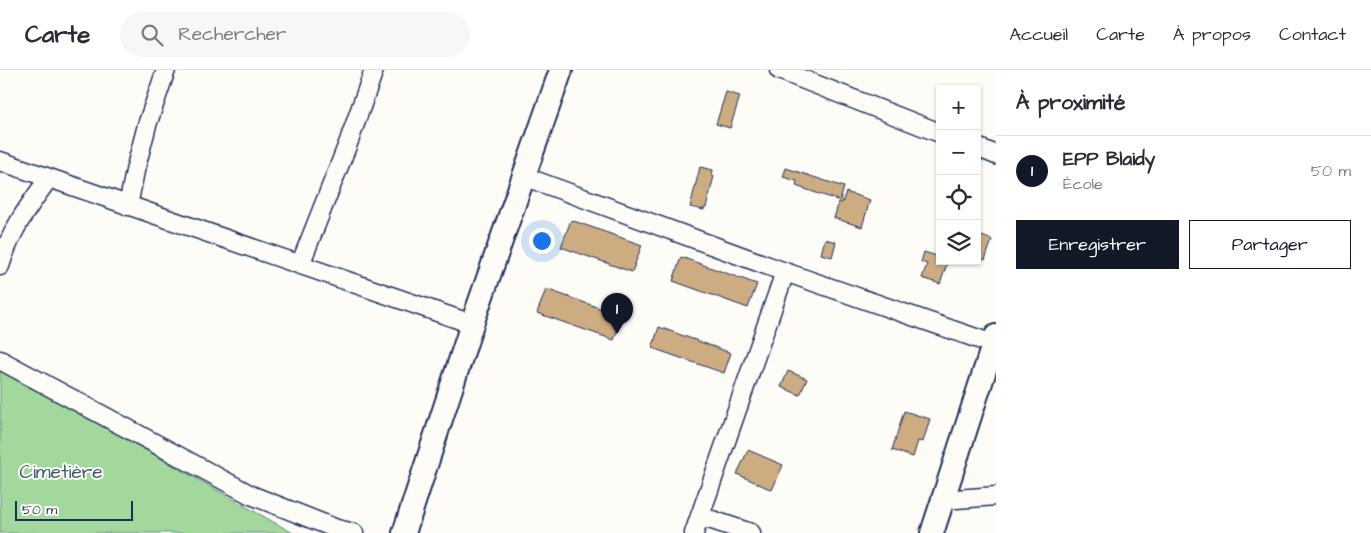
<!DOCTYPE html>
<html lang="fr">
<meta charset="utf-8">
<style>
body{margin:0;font-family:"Architects Daughter",sans-serif;background:#f7f7f7;color:#2b2b33}
.controls{position:absolute;right:15px;top:15px;display:grid;overflow:hidden;border-radius:0px;box-shadow:0 1px 4px #0004}
.controls button{width:45px;height:45px;display:grid;place-items:center;padding:0;border:0;border-bottom:1px solid #e1e1e2;background:#fff;color:#2b2b33;font:25px sans-serif}
.scale{position:absolute;left:15px;bottom:12px;width:118px;box-sizing:border-box;padding-left:5px;border:2px solid #1b2f5e;border-top:0;font-size:14px;line-height:18px;white-space:nowrap;color:#1b2f5e;-webkit-text-stroke:4px #fdfcf7;paint-order:stroke}
.you{position:absolute;left:541px;top:170px;width:18px;height:18px;margin:-12px;border:4px solid #fff;border-radius:50%;background:#1a73e8;box-shadow:0 0 0 8px #1a73e833}
.badge{display:grid;place-items:center;width:32px;height:32px;border-radius:50%;background:#111827;color:#fff;font-size:16px;font-weight:700}
.pin{position:absolute;translate:-50% -41px;filter:drop-shadow(0 1px 2px #0008)}
.pin::after{content:'';position:absolute;top:26px;width:18px;height:15px;background:inherit;clip-path:polygon(0 0,100% 0,50% 100%)}
.list{margin:0;padding:0;list-style:none}
h2{display:flex;justify-content:space-between;align-items:center;height:65px;margin:0;padding:0 20px;font-size:21px}
h2 small{font-size:16px;font-weight:400;color:#7c7c81}
.list li{display:grid;grid-template-columns:32px 1fr auto;gap:15px;align-items:center;box-sizing:border-box;height:70px;padding:0 20px;border-top:1px solid #e1e1e2}
.list b{display:block;font-size:19px;white-space:nowrap}
.list p{margin:0;font-size:16px;white-space:nowrap;color:#7c7c81}
.list em{font-size:16px;font-style:normal;color:#7c7c81}
.actions{display:flex;gap:10px;padding:15px 20px}
.actions a{flex:1;padding:11px 0;border:1px solid #111827;border-radius:0px;text-align:center;font-size:18px;color:#111827}
.actions .main{background:#111827;color:#fff}
.icon{flex:none;width:28px;height:28px;fill:none;stroke:currentColor;stroke-width:2;stroke-linecap:round;stroke-linejoin:round}
.map{position:relative;flex:none;width:996px;height:463px;overflow:hidden}
header{display:flex;align-items:center;gap:30px;box-sizing:border-box;height:70px;padding:0 25px;background:#fff;border-bottom:1px solid #e1e1e2}
header strong{font-size:24px}
nav{display:flex;gap:28px;margin-inline-start:auto;font-size:18px}
.search{width:350px;height:45px;background:#f7f7f7;display:flex;align-items:center;gap:12px;box-sizing:border-box;padding:0 18px;border-radius:28px;color:#7c7c81;font-size:19px}
main{display:flex}
aside{flex:1;background:#fff}
.map>svg:first-child{display:block}
</style>
<header>
<strong>Carte</strong>
<div class="search"><svg class="icon" aria-label="search" viewBox="0 0 24 24"><circle cx="10" cy="10" r="6"/><path d="M15 15l6 6"/></svg>Rechercher</div>
<nav><a>Accueil</a><a>Carte</a><a>À propos</a><a>Contact</a></nav>
</header>
<main>
<div class="map">
<svg width="996" height="463" viewBox="0 0 996 463">
<rect width="100%" height="100%" fill="#fdfcf7"/>
<filter id="ink" filterUnits="userSpaceOnUse"><feTurbulence type="fractalNoise" baseFrequency=".02" numOctaves="2"/><feDisplacementMap in="SourceGraphic" scale="10" xChannelSelector="R" yChannelSelector="G"/><feConvolveMatrix kernelMatrix="1 2 1 2 8 2 1 2 1" color-interpolation-filters="sRGB"/></filter>
<g filter="url(#ink)">
<!-- green -->
<path fill="#a3d89c" stroke="#5f847d" d="M0 298 293 463H0Z"/>
<!-- building -->
<path fill="#ceac81" stroke="#1b2f5e" d="M726 22 740 26 730 58 716 54Z
M700 97 713 100 712 106H714L706 138H704V140L690 137Z
M786 98 844 117 840 131 796 116 797 111 783 107Z
M846 122 870 130 862 157 834 148 839 132 842 133Z
M571 150 642 175 632 202 561 177Z
M977 164 992 170 985 190 977 187Z
M825 169 836 172 832 187 821 184Z
M924 182 940 187V191H948L940 214 922 208 927 194 921 192Z
M681 187 757 214 748 238 673 211Z
M546 219 622 246 614 270 537 243Z
M659 257 731 283 724 303 652 278Z
M788 301 807 309 800 325 781 317Z
M904 341 930 349 923 372 918 371 913 387 892 380Z
M748 380 783 395 772 420 737 404Z"/>
<g fill="none" stroke-linecap="round" stroke-linejoin="round">
<!-- minor casing -->
<g stroke="#1b2f5e" stroke-width="21">
<path id="minor" d="M779 0 940 63
M977 77 996 85
M0 91 472 254
M523 106 785 202 993 274
M128 136 135 101 147 55 166 0
M300 195 349 71 374 0
M0 196C11 160 27 138 49 108
M0 290 251 425 337 459 354 463
M943 430 996 426
M700 446 751 463
M694 463 785 202"/>
</g>
<!-- tertiary casing -->
<g stroke="#1b2f5e" stroke-width="26">
<path id="tertiary" d="M404 463 472 254 561 0
M932 463 996 266"/>
</g>
<!-- minor -->
<use href="#minor" stroke="#fdfcf7" stroke-width="18"/>
<!-- tertiary -->
<use href="#tertiary" stroke="#fdfcf7" stroke-width="22"/>
</g>
</g>
<g text-anchor="middle" dominant-baseline="central" stroke-width="4" stroke-linejoin="round" paint-order="stroke">
<!-- park labels -->
<g font-size="19" fill="#3d596e" stroke="#fdfcf7">
<text x="61" y="402">Cimetière</text>
</g>
</g>
</svg>
<div class="controls">
<button>+</button>
<button>−</button>
<button><svg class="icon" aria-label="locate" viewBox="0 0 24 24"><circle cx="12" cy="12" r="6"/><path d="M12 2v4M12 18v4M2 12h4M18 12h4"/></svg></button>
<button><svg class="icon" aria-label="layers" viewBox="0 0 24 24"><path d="M12 4l9 5-9 5-9-5zM3 14l9 5 9-5"/></svg></button>
</div>
<div class="scale">50 m</div>
<div class="you"></div>
<div class="pin badge" style="left:617px;top:264px">1</div>
</div>
<aside>
<h2>À proximité<small></small></h2>
<ul class="list">
<li><span class="badge">1</span><div><b>EPP Blaidy</b><p>École</p></div><em>50 m</em></li>
</ul>
<div class="actions"><a class="main">Enregistrer</a><a>Partager</a></div>
</aside>
</main>
